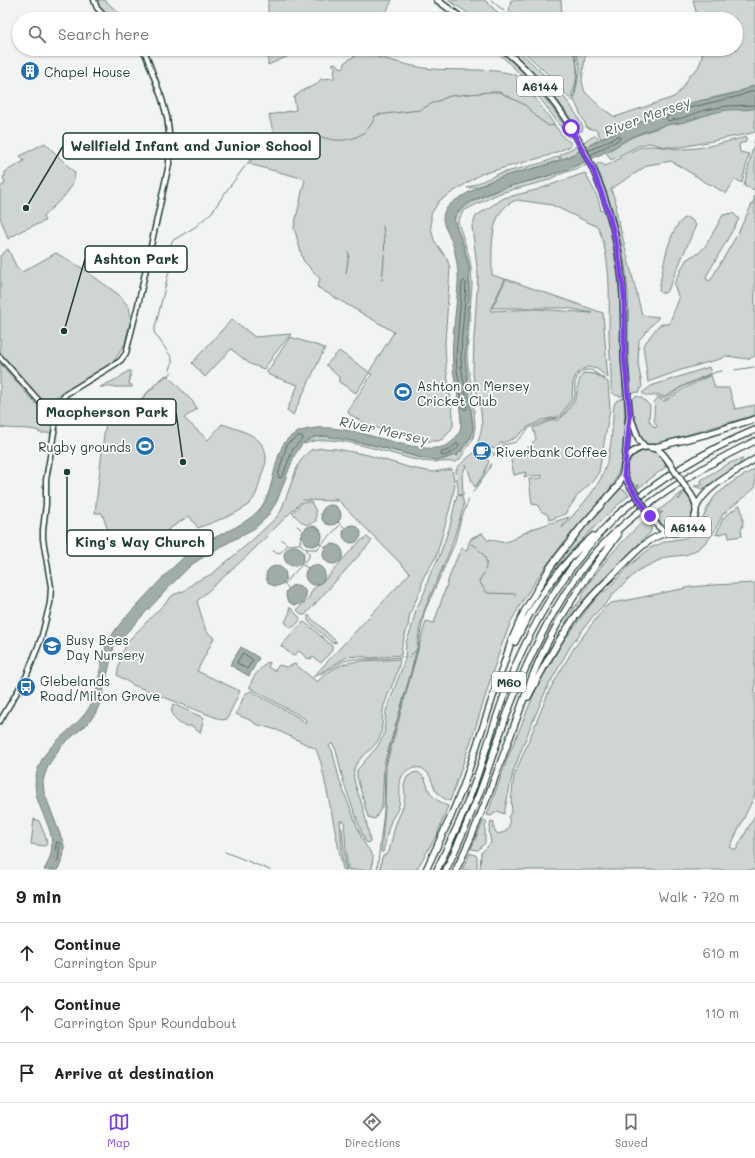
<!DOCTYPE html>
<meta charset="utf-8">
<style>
body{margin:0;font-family:Mali,sans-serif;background:#f6f6f6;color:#202124}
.stop{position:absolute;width:12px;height:12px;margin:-9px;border:3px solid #7c3aed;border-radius:50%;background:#fff}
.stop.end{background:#7c3aed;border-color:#fff;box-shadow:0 1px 4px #0008}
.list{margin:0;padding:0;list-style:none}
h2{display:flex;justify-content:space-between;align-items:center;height:52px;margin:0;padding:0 16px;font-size:17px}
h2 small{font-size:13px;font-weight:400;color:#757577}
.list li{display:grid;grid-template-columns:26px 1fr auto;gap:12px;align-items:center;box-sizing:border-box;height:60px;padding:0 16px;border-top:1px solid #e0e0e0}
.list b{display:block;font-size:15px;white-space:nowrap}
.list p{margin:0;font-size:13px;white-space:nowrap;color:#757577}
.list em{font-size:13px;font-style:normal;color:#757577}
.icon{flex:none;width:22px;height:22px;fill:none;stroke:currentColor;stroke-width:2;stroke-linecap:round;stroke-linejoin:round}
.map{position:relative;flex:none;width:755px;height:870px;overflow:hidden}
.search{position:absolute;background:#fff;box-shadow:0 1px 3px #0004;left:12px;right:12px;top:12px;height:44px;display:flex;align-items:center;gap:10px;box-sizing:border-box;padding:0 14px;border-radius:22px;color:#757577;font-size:15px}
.sheet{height:232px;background:#fff}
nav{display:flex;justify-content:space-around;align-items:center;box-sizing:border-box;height:56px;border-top:1px solid #e0e0e0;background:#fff;font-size:11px;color:#757577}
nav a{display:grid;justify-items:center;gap:2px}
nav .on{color:#7c3aed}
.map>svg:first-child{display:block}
</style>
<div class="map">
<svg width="755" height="870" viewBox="0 0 755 870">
<rect width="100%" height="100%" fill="#f2f3f3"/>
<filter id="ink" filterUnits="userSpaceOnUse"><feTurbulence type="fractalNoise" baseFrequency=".025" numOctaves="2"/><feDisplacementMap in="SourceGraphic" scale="8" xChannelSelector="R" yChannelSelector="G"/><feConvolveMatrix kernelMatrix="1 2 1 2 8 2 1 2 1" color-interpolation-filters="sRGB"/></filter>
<g filter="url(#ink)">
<!-- green -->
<path fill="#ced5d3" stroke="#768984" d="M96 0H105L125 19H110L99 6Z
M268 0H392L383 19H268Z
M448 0H485L504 19H477Z
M511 0H561L562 19H528L509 11Z
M693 0H755V85L738 92 683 105 601 139 597 130 587 128 574 100 580 67 575 49H590L585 57 582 80 583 86 585 92 590 97 602 108 615 117 674 97C681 91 684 85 689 77 690 73 693 73 696 70 701 65 702 56 703 49H736V19H698Z
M268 49H301L293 54 268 65Z
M493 49H499C530 77 550 102 571 137H568L566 135C545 104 523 73 493 49Z
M509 49H517C542 73 568 95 583 127L582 131H579C560 101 536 73 509 49Z
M521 49H571C581 63 577 84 570 99L558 84Z
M360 53 366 54C388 59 410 67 433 69 453 71 503 67 519 77 521 79 523 82 525 84L564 138 571 143V146L547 156 481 174 439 201 431 214V228L434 240 447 259 450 268 445 343 446 366 453 415V426L450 431 443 439 438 441H421L370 426 349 414 348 411 372 374 369 373 356 393 339 382V377L326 365 339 351 369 372 394 332 317 287 320 279 303 260 294 227 305 179 249 164 256 154 275 140 269 115 296 110 294 97 305 89 316 85 321 79 334 78 335 67 332 64 335 63 340 67 344 68 345 62Z
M755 108V132L752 133 682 147H666L649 143 638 146 611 160 606 152 632 137 666 125 683 122 706 114 729 109Z
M596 135 599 140 562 160 560 155Z
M746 137V142L739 144 740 152 749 154 742 183 735 179 726 194 712 185 704 182 699 178 671 161 648 165 611 189 617 206 615 207 642 315 659 317 639 340 638 363 642 386 639 392 631 393C630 375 628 356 628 338 628 323 629 307 628 292 625 248 613 205 596 165L600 163 606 166C618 160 629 151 642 147 655 144 669 149 682 149 703 149 725 142 746 137Z
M755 139V356L749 359 725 356 723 358 681 370 648 382 643 346 658 326 662 324H669L679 299 674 284 686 260 692 256 699 253 706 245 723 215 733 213 739 219 707 275 706 279 710 281 737 235 754 200 755 190 744 186Z
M45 143 75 173C73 194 56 202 43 217L45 221 23 230 8 239 0 217V187L5 184 3 177 5 176V172L24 161 20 156Z
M559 156 560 160C539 168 518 172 497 179 485 183 481 188 467 188L498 174 542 163Z
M586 161 587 165 558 175 546 181 500 193 463 211 458 222 469 256 471 267 472 284 467 355 468 367 473 395 475 427 473 439 460 459 456 462C444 461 433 463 422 461 392 456 332 430 305 444L303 443 309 439 319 436 332 437 373 445 421 458 437 460 445 459 461 451 467 444 473 428 465 359 469 296V267L464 247 454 222 455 216 459 211 474 201 496 191 505 187 543 178Z
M585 173C591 185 599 196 601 211L604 210 610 230 618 276 620 301 623 396C617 396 614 396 611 390 612 371 609 353 609 334 609 299 612 261 598 227L552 205 517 200C488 208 492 252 492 275L505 279 491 308V311L536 309 592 313 567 308H492L506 279 603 313 607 368 608 378 597 369 588 367 581 370 576 375 573 382 572 398 562 413 557 417 542 420 528 427 515 438 500 444 495 449 488 447 481 444 487 448 477 446 481 432 482 425 481 411 473 375 474 338 478 275 472 226 476 216 479 214 504 198 536 190Z
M686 217 692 220 696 225 669 288 665 293H661L659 291C662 272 668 227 686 217Z
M8 249 17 268 22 272 56 253 82 268 119 295 129 307 131 318 125 344 112 364 51 400H41L0 353V256Z
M232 319 255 337 291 334 276 352 264 369 250 364 231 349 205 377 192 363Z
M290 337 325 348 293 415 287 410 298 385 269 375 267 372Z
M0 363 51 421 52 425 51 433H39V431C26 427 13 430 0 427Z
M709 367 711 373 681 387 667 396 664 397 657 394C652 397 647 397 642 393L651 386Z
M128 371H131L129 384 132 385V387H100L119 378Z
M584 373 595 374 608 382 610 409 600 466 599 472 592 482 578 495 565 514 550 520 547 514C541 512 540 511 538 505L532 504 529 479 542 478V475L524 477 526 472 514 475 510 455 522 453V454L536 439 533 428 552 420H559C565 414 571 407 575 400 579 390 576 381 584 373Z
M167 375 193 402 197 409 184 418 208 440 222 424C239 430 268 436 266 460 266 465 263 470 262 474 258 486 258 496 248 505 236 515 213 522 198 528L189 516 154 539 116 555 102 513H95L104 434 107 418H118L128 413 143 397Z
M711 375 715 388H729L735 409 755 405V415L666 441C637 459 634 417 632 399L637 396 642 398 650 406 649 421 655 428 657 426C651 419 656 411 654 402L658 398 664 401 667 400 683 389Z
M624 398C625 420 625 456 617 476 609 496 585 516 571 533 551 559 528 589 513 618 499 647 491 679 481 710 472 740 460 771 450 801 429 794 436 777 423 769 420 767 417 768 414 768 394 772 402 792 399 805 398 811 393 816 391 821 387 831 386 842 383 852H381L385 807 386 766 426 621 434 623 451 572 461 548 467 550 470 540 482 533 488 541 490 539 500 542H507L532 529 569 517 562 528C575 512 597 491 604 471 612 451 612 427 614 405L616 401Z
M321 448 337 449 368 455 411 468 433 472 452 469 455 485 451 504 436 557 423 578 421 589 410 613 408 626 402 644 401 655 372 658 359 656 347 657 313 677 410 573 338 500 333 498 337 501 303 500 248 555 197 601 206 631 214 638 197 671 240 691 227 719 222 720 133 685 117 675 121 656 129 640 173 595 184 591 195 582 212 574 249 543 276 518 281 511 298 465 304 456 311 450Z
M646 450C654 451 664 456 666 465L664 466H667L637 489 639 484 635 488C633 484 629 480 628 476 623 463 633 452 646 450Z
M476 451 489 461 484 474 475 487C470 480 470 472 466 465L462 476 463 495 458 494C459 486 456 479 456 471 456 466 472 455 476 451Z
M743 459 739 465 706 487 702 489 694 486 702 485 701 480C714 473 728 461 743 459Z
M755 469V488L723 514 713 534 706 542 698 549 686 555 666 557 639 570 612 595 609 600 593 616 570 647 547 688 529 730 513 772 504 814 498 811 491 816 487 815 508 757 537 687 563 642 589 607 601 592 607 590 627 568 650 548 667 541 685 538 691 535 698 528 710 503 716 495 734 481Z
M621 489 626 491 629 495C598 522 569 552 542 584L565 550 586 523 618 491Z
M684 491 678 499 679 500 685 492 687 496 686 493C688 496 691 500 692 504 697 520 678 535 663 526 659 524 657 520 655 517L663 512 654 514Z
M457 495 462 496 464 505 450 550 425 608 420 626 417 647 410 676 384 764 382 807 375 819 368 817 357 777V770L377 747 384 735 386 711 402 668 405 658 406 642 411 630 416 610 425 591 429 577 439 557 450 526Z
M303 502H311L316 511V521C304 530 301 520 292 513Z
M740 505C742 513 745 522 741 530L742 536 729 538 728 532 716 535 723 518Z
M647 518C651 523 653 527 650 533L609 573 588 596 566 624 565 623 575 605 576 606 582 598 581 596C599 565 621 542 647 518Z
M367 537 372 541 305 615H302L297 610 308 599 313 589 326 579 353 548C358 544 361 540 367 537Z
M755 583V795L730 847 736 850 755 815V870H480L481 853 491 843 489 831 491 821 494 822V830L498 834 505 832C509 828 511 822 508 817L512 811 511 801 514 776 550 689 574 648 605 607 611 603 623 601 691 587 713 585Z
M289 608H291L300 618C299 623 295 627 290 628L285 622 290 612Z
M308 615 337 642 332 643 309 622 308 620Z
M304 622 312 628 332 646V650L321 663 313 657 311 659 309 658 308 659 299 651 293 656 281 646 301 624Z
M400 659C398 676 389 690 384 706 381 716 384 729 379 739 374 749 356 759 354 769 352 780 358 792 361 802 365 815 368 828 370 841L368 843 365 841 344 784 336 750 332 743 329 746 332 750 340 782 363 841 373 856 372 870H349L347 862 344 821H340L343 860 346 870H343L331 810 321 763 316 749 277 730 255 724 254 722 236 714 245 694 251 691 301 719 305 724 306 720 302 717 250 688C250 678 261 669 267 662L270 663 268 667 274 671 279 665 286 667 295 664 317 682C345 654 365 663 400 659Z
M173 704 204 718 200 733 192 726C184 727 174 722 172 713 171 711 172 707 173 704Z
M418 772C428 779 425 783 430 792 433 798 441 803 448 806L437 835 416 870H380L382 857 389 852 395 826 403 807 405 796 404 785 407 777 413 773Z
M34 819 39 821 46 838 47 844 45 846 31 844Z
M484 820 487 822 485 827V843L478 850 471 849Z
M470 853 477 856V870H462Z"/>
<!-- water -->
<path fill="#a1adaa" stroke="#6d807b" d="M755 85V108C747 111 737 109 728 110 712 112 699 118 684 122 678 124 672 123 666 125 655 128 642 132 632 137 624 141 616 147 608 151 587 161 564 172 541 178 522 183 456 198 454 220L464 247 469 267V296L465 359 473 428 471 438H470L462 448V451L458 453V456L455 455 441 460 426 459 373 445 326 436 314 437 302 444 294 456 277 501 267 517 255 528 211 552 191 565 172 584 114 646 101 701 95 714 88 723 61 746 48 766 44 777 43 782 44 792 61 837C67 847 64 860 57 870H44C69 830 26 809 37 772 45 742 74 732 89 708 103 685 96 657 112 635 120 622 131 612 141 601 159 582 176 562 197 547 216 535 243 527 258 511 277 491 272 449 291 436 335 406 425 469 453 441 455 439 459 433 460 431 464 418 454 382 453 367 451 343 455 320 457 296 458 286 459 274 457 264 456 258 455 251 453 245 449 233 438 221 446 209 451 202 459 198 466 194 476 188 485 183 495 179 518 171 542 168 563 159 577 154 590 144 603 138 628 126 655 116 681 106 705 97 733 98 755 85Z
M321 515a10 10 0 1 1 20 0a10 10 0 1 1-20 0Z
M343 534a9 9 0 1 1 18 0a9 9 0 1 1-18 0Z
M302 536a10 10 0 1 1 20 0a10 10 0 1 1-20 0Z
M323 554a10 10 0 1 1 20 0a10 10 0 1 1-20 0Z
M284 556a10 10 0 1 1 20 0a10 10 0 1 1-20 0Z
M305 575a10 10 0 1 1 20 0a10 10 0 1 1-20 0Z
M266 576a10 10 0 1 1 20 0a10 10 0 1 1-20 0Z
M286 595a10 10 0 1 1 20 0a10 10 0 1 1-20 0Z
M241 647 259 658 249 676 230 665Z"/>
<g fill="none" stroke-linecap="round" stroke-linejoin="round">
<!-- shore -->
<path stroke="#536a63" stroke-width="1" d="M755 90 739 96 684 109 667 117 666 119 668 121 682 118 705 110 728 106 755 105
M588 151 618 136 621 137 620 139 590 155
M464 281 466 283C465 308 461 333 461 358 461 375 467 391 467 408L465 410 463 408 457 369 456 356 462 283Z
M299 436H302L303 438 293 449 282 477 279 478 278 475 287 444Z
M456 444H458L459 446C456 451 449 454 444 456L441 455 442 452 450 450Z
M243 653 253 660 247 669 237 663Z
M57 842 60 843 58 861 56 862 54 860Z"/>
<!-- stream -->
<path stroke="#6d807b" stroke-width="1" d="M491 0 504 11
M508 13 524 19
M572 101C578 83 580 67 573 49
M309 134C315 134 319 136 325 138 345 144 368 138 375 116L377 115 420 110 431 104 450 96 489 92H499L525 105 539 119 549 126 554 125
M346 273 349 254 348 252
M382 280C384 260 386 245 383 226
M170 370 172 363V358L154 332 173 255 169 250 172 241 195 227 212 212 227 190 256 152 276 138 297 134
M735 370 754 367
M170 374 172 372
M168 376 170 374
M656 396 666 399 682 387 716 372 722 371
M63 406C74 408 85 410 95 413 109 416 114 422 130 414L146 394 156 383 166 375
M481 444 490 450 494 454
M493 456 503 445 516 442 529 428 540 423 551 419 558 418 562 416 573 400 575 395V383L577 377 581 372 585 370H591L605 379
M473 492 489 469 491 464
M338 522 345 528
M297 526 301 529 300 544 306 549H317L341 524
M471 538 482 533
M282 540 288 545 299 544
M319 543 326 547
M471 544 477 547
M479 550C486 556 488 562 485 570
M273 551 280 553 287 546
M301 564 308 568
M484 573 479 581 484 589 487 593 516 594
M283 582 288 588
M284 584 309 557V553L306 549
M404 657H406
M409 657 417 649
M321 674 344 661 353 659H381L402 657
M342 828 345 859 347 870
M225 852 270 870
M377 870 384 812 385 765 418 648 424 613 454 545 461 519 469 499"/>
<!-- minor casing -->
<g stroke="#1f3d34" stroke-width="7">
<path id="minor" d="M94 0 97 8 107 19
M0 357 41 403 58 412
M0 721 26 677 41 639 50 603 51 587 43 539V530L46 504V480L59 403 66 394 117 363 121 360 126 353 138 305 169 164V133L167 117 162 99 146 55 142 49"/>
</g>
<!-- major casing -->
<g stroke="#1f3d34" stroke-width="8">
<path id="major" d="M437 0 463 19
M503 49C569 103 611 187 621 271 625 299 623 328 624 356 625 375 628 394 629 413 630 417 628 421 628 425 627 437 626 450 625 462
M630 416 639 440 645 447
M633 490C629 485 625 479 624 473 621 455 642 441 658 450 663 453 666 458 669 462
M650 516C654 521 657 526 663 530 681 540 701 521 695 502 693 496 688 491 685 486"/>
</g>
<!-- highway casing -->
<g stroke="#1f3d34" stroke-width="8">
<path id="highway" d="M652 448 707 434 755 419
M696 508C705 486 736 472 755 459
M615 517C657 480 704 451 755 430
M515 642C534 603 560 564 593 536
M528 697C541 672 554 646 571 623 584 603 601 587 618 570 634 554 646 538 669 532
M426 870 451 816 463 787 512 639 524 612 551 566 582 526 618 486 624 471
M437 870C447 847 459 825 468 801 487 752 499 701 521 653 545 601 577 555 617 515
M446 870C460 840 474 809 485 778 493 754 501 730 510 706 529 656 552 608 585 565 627 512 694 470 755 441
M456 870C480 821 498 769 517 718 527 690 537 662 551 636 570 600 593 567 618 535"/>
</g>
<!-- minor -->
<use href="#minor" stroke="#fff" stroke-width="4"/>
<!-- major -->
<use href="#major" stroke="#fff" stroke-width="5"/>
<!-- highway -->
<use href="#highway" stroke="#fff" stroke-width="5.5"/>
<!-- major-bridge casing -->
<g stroke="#1f3d34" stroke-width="8" stroke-linecap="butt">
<path id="major-bridge" d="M669 462 685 486
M633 490 650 516"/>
</g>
<!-- major-bridge -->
<use href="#major-bridge" stroke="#fff" stroke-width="5"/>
</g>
</g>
<g fill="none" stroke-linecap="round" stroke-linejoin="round" filter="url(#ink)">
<!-- route -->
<path stroke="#7c3aed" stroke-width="5" d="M571 128 594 172 609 214 616 242 621 272 624 296V356L630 416 624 474 629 484 650 516"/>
</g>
<!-- icons -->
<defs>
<g id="building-disc" transform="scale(1)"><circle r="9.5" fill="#1f6fb2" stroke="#fff"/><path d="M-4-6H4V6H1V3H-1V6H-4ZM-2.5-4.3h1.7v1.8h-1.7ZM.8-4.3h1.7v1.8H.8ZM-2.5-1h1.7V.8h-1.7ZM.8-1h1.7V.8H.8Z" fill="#fff"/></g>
<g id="stadium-disc" transform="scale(1)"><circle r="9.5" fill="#1f6fb2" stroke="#fff"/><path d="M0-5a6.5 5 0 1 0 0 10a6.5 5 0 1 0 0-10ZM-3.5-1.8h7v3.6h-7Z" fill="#fff"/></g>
<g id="cafe-disc" transform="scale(1)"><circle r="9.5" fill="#1f6fb2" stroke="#fff"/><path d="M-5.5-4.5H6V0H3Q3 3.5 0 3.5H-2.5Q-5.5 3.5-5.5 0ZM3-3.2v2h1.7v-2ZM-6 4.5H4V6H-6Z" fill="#fff"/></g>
<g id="school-disc" transform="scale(1)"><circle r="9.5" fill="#1f6fb2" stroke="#fff"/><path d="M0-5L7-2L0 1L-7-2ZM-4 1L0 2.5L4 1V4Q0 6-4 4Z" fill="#fff"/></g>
<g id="bus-disc" transform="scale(1)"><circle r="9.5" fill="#1f6fb2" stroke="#fff"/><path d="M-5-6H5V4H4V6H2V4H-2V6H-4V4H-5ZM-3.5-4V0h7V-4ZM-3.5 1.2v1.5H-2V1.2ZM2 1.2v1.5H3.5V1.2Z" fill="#fff"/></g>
</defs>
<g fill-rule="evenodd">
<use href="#building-disc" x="30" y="71"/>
<use href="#stadium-disc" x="403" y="392"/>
<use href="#stadium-disc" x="145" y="446"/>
<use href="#cafe-disc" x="482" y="451"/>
<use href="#school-disc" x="52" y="646"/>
<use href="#bus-disc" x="26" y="687"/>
</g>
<g text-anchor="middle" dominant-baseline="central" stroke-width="3.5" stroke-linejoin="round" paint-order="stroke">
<!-- shield labels -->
<g fill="#fff" stroke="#627771" stroke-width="1">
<rect x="517" y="76" width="46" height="20" rx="3"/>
<rect x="665" y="517" width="46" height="20" rx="3"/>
<rect x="492" y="672" width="34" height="20" rx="3"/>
</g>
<g font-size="12" font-weight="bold" fill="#1f3d34">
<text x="540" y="86">A6144</text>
<text x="688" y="527">A6144</text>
<text x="509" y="682">M60</text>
</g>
<!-- poi labels -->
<g font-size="13" fill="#1f3d34" stroke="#fff" text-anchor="start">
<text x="44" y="71">Chapel House</text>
<text x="417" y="385">Ashton on Mersey<tspan x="417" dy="15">Cricket Club</tspan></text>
<text x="131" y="446" text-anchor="end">Rugby grounds</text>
<text x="496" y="451">Riverbank Coffee</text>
<text x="66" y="639">Busy Bees<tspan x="66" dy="15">Day Nursery</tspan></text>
<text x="40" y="680">Glebelands<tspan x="40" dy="15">Road/Milton Grove</tspan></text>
</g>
<!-- water labels -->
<g font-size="14" font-style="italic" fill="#465f57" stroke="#fff">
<text transform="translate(647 116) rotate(-20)">River Mersey</text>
<text transform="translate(384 430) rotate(12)">River Mersey</text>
</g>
</g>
<!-- callouts -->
<path fill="none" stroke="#1f3d34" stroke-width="1.5" d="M26 208L63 146M64 331L85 259M183 462L176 412M67 472L67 543"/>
<g fill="#1f3d34" stroke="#fff" stroke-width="1.5">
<circle cx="26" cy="208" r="4"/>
<circle cx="64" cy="331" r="4"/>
<circle cx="183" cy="462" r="4"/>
<circle cx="67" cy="472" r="4"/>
</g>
<g fill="#fff" stroke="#1f3d34" stroke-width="1.5">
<rect x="63" y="133" width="257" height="26" rx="4"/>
<rect x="85" y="246" width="102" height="26" rx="4"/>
<rect x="37" y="399" width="139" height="26" rx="4"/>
<rect x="67" y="530" width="146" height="26" rx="4"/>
</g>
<g font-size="14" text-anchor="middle" font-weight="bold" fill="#1f3d34">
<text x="191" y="151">Wellfield Infant and Junior School</text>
<text x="136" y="264">Ashton Park</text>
<text x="107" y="417">Macpherson Park</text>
<text x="140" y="547">King's Way Church</text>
</g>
</svg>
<div class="stop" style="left:571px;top:128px"></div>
<div class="stop end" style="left:650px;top:516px"></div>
<div class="search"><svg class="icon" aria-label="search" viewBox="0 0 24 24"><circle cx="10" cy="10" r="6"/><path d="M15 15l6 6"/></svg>Search here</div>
</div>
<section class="sheet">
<h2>9 min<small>Walk · 720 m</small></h2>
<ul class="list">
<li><svg class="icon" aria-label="ahead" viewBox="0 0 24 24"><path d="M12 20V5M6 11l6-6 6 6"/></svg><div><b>Continue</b><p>Carrington Spur</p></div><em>610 m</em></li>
<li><svg class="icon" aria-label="ahead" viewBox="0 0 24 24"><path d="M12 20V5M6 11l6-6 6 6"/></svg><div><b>Continue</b><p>Carrington Spur Roundabout</p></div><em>110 m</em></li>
<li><svg class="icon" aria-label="arrive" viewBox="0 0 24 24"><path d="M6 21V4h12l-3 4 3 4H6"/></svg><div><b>Arrive at destination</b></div></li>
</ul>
</section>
<nav>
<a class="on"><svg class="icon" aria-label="map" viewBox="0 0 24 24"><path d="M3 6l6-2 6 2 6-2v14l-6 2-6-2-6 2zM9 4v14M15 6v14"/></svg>Map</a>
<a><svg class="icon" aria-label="directions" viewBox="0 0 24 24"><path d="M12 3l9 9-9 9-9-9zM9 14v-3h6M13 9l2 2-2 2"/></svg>Directions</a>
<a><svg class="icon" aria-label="saved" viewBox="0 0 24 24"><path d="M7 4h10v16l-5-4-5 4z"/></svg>Saved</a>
</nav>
